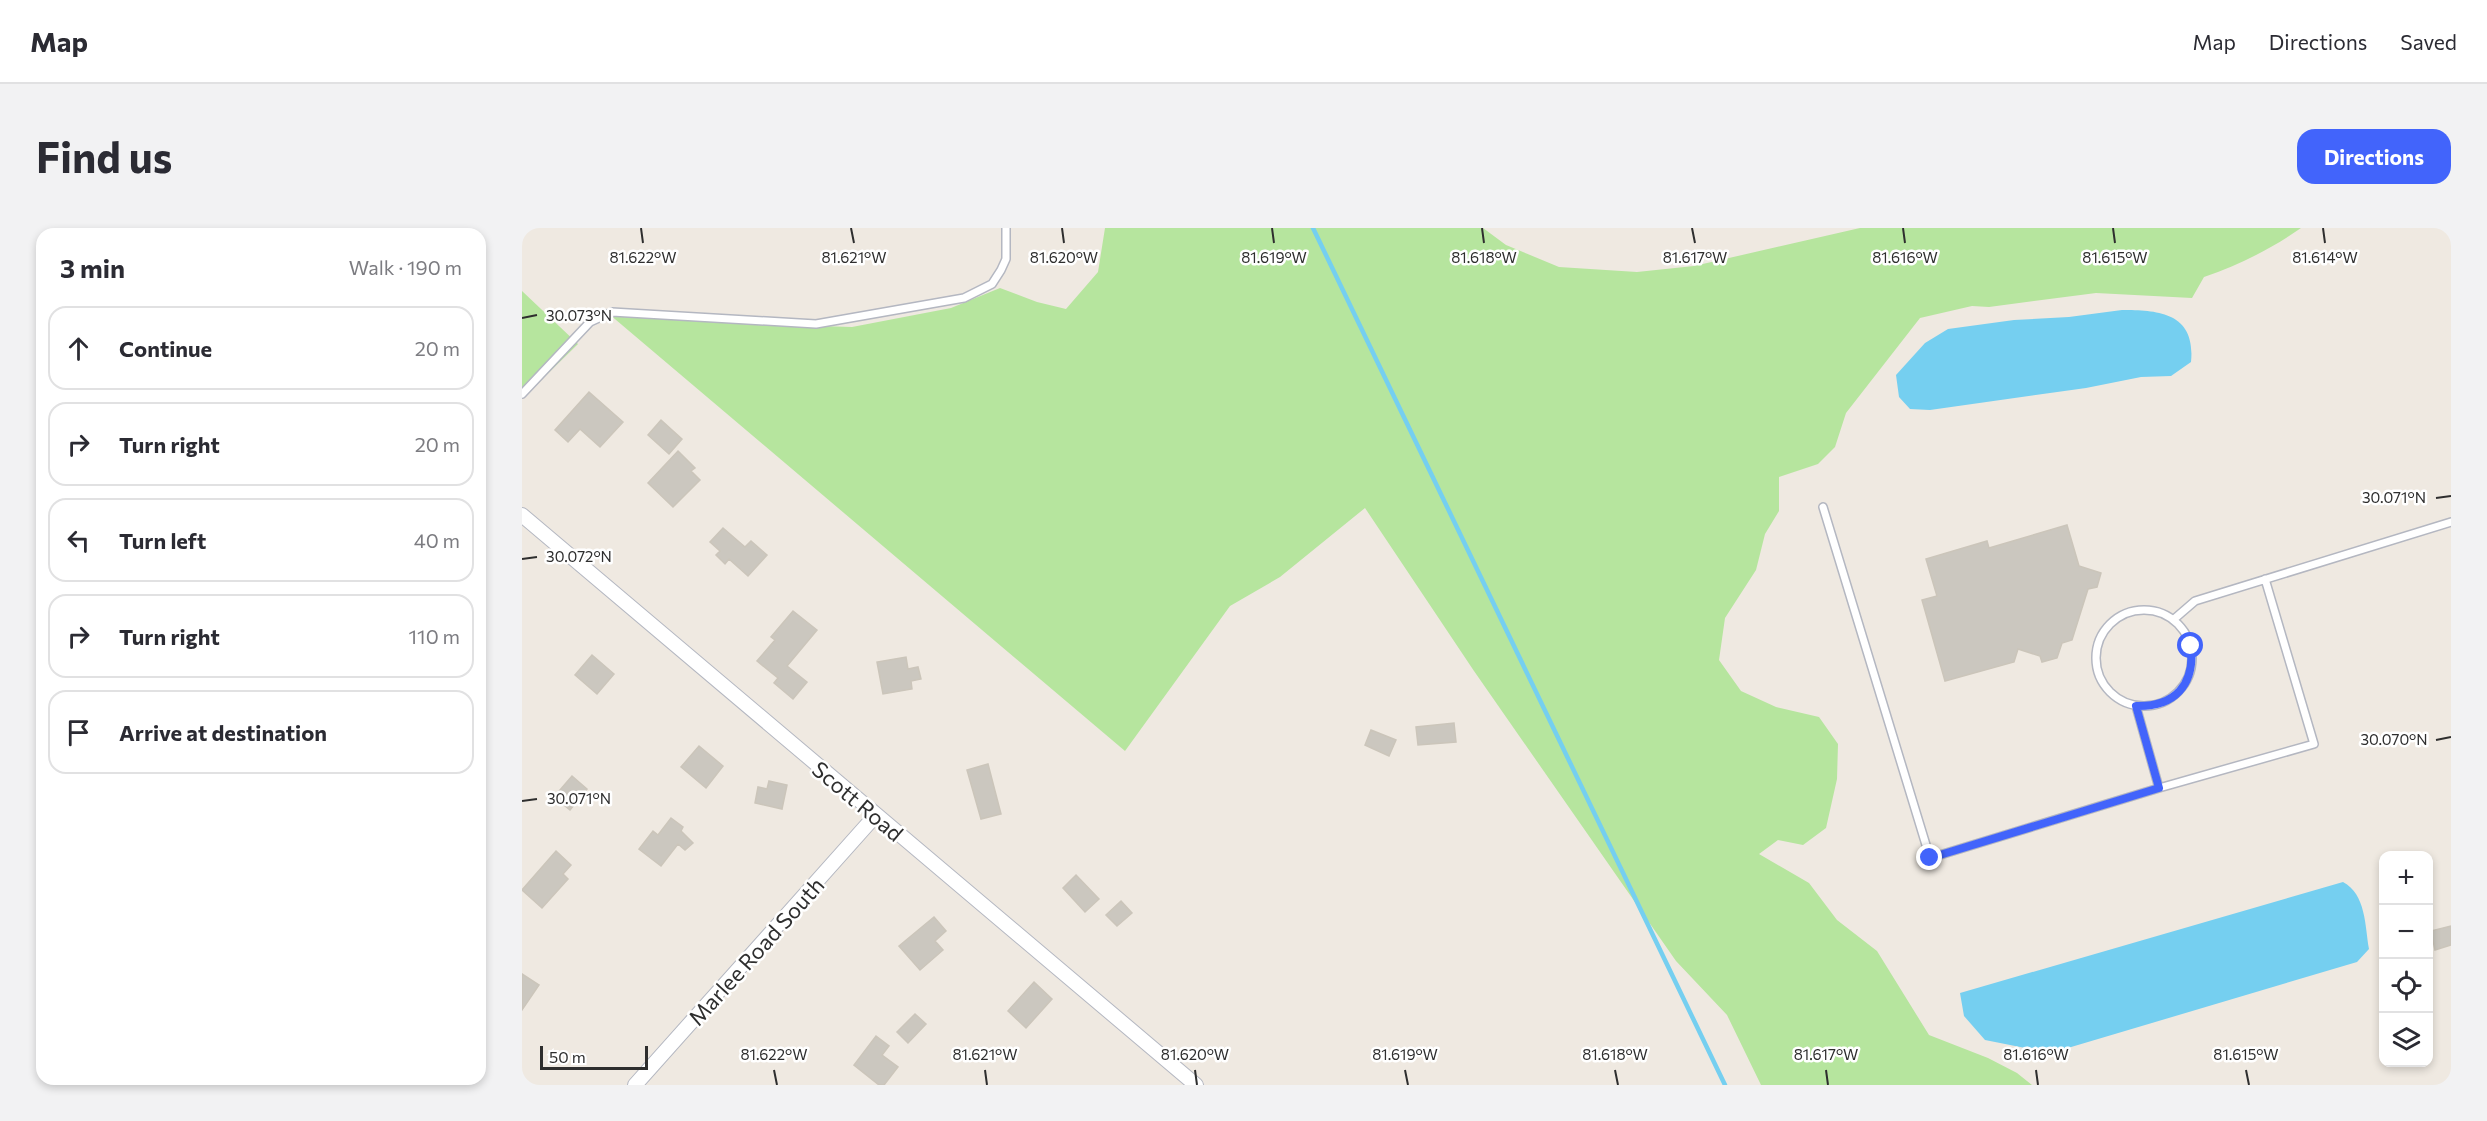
<!DOCTYPE html>
<meta charset="utf-8">
<style>
body{margin:0;font-family:Commissioner,sans-serif;background:#f2f2f3;color:#2b2b33}
.controls{position:absolute;right:18px;bottom:18px;display:grid;overflow:hidden;border-radius:12px;box-shadow:0 3px 9px #0003}
.controls button{width:54px;height:54px;display:grid;place-items:center;padding:0;border:0;border-bottom:2px solid #e1e1e2;background:#fff;color:#2b2b33;font:30px sans-serif}
.scale{position:absolute;left:18px;bottom:15px;width:108px;box-sizing:border-box;padding-left:6px;border:3px solid #2e2e2e;border-top:0;font-size:16px;line-height:21px;white-space:nowrap;color:#2e2e2e;-webkit-text-stroke:4px #fff;paint-order:stroke}
.stop{position:absolute;width:18px;height:18px;margin:-14px;border:4px solid #4264fb;border-radius:50%;background:#fff}
.stop.end{background:#4264fb;border-color:#fff;box-shadow:0 2px 6px #0008}
.list{margin:0;padding:0;list-style:none}
h2{display:flex;justify-content:space-between;align-items:center;height:78px;margin:0;padding:0 24px;font-size:26px}
h2 small{font-size:20px;font-weight:400;color:#7c7c81}
.list li{display:grid;grid-template-columns:39px 1fr auto;gap:18px;align-items:center;box-sizing:border-box;height:84px;margin:0 12px 12px;padding:0 12px;border:2px solid #e1e1e2;border-radius:18px}
.list b{display:block;font-size:22px;white-space:nowrap}
.list em{font-size:20px;font-style:normal;color:#7c7c81}
.icon{flex:none;width:33px;height:33px;fill:none;stroke:currentColor;stroke-width:2;stroke-linecap:round;stroke-linejoin:round}
.map{position:relative;flex:none;width:1929px;height:857px;overflow:hidden;border-radius:18px}
header{display:flex;align-items:center;gap:36px;box-sizing:border-box;height:84px;padding:0 30px;background:#fff;border-bottom:2px solid #e1e1e2}
header strong{font-size:28px}
nav{display:flex;gap:33px;margin-inline-start:auto;font-size:21px}
.intro{display:flex;align-items:center;justify-content:space-between;box-sizing:border-box;height:144px;padding:0 36px}
h1{margin:0;font-size:42px}
.button{padding:15px 27px;border-radius:18px;background:#4264fb;color:#fff;font-size:21px;font-weight:700}
main{display:flex;gap:36px;padding:0 36px}
aside{flex:1;background:#fff;border-radius:18px;box-shadow:0 3px 9px #0003}
.map>svg:first-child{display:block}
</style>
<header>
<strong>Map</strong>
<nav><a>Map</a><a>Directions</a><a>Saved</a></nav>
</header>
<div class="intro"><h1>Find us</h1><a class="button">Directions</a></div>
<main>
<aside>
<h2>3 min<small>Walk · 190 m</small></h2>
<ul class="list">
<li><svg class="icon" aria-label="ahead" viewBox="0 0 24 24"><path d="M12 20V5M6 11l6-6 6 6"/></svg><div><b>Continue</b></div><em>20 m</em></li>
<li><svg class="icon" aria-label="right" viewBox="0 0 24 24"><path d="M7 20v-9h11M14 6l5 5-5 5"/></svg><div><b>Turn right</b></div><em>20 m</em></li>
<li><svg class="icon" aria-label="left" viewBox="0 0 24 24"><path d="M17 20v-9H6M10 6l-5 5 5 5"/></svg><div><b>Turn left</b></div><em>40 m</em></li>
<li><svg class="icon" aria-label="right" viewBox="0 0 24 24"><path d="M7 20v-9h11M14 6l5 5-5 5"/></svg><div><b>Turn right</b></div><em>110 m</em></li>
<li><svg class="icon" aria-label="arrive" viewBox="0 0 24 24"><path d="M6 21V4h12l-3 4 3 4H6"/></svg><div><b>Arrive at destination</b></div></li>
</ul>
</aside>
<div class="map">
<svg width="1929" height="857" viewBox="0 0 1929 857">
<rect width="100%" height="100%" fill="#efe9e1"/>
<!-- green -->
<path fill="#b6e59e" d="M583 0H961L984 17 1037 39 1115 44 1172 38 1338 0H1779C1749 21 1717 37 1682 49L1670 70 1574 65 1467 79 1450 78 1398 90 1324 185 1313 219 1296 236 1257 249V283L1243 306 1234 342 1203 390 1197 432 1219 463 1254 479 1297 489 1316 516 1315 551 1304 600 1281 617 1256 612 1237 626 1287 655 1315 692 1355 723 1407 807 1466 830 1495 845 1510 857H1239L1205 787 1154 733 952 443 843 280 758 349 708 378 603 523 87 86 204 95 330 99 429 80 478 60 515 74 544 81 576 44Z
M0 63 56 116 0 171Z"/>
<!-- water -->
<path fill="#75cff0" d="M1600 82C1637 82 1674 85 1669 134L1649 148 1619 149 1564 160 1408 182 1388 181 1377 169 1374 147 1403 115 1426 101 1492 92 1547 89Z
M1821 654C1844 666 1843 698 1847 721L1835 734 1529 825 1463 812 1442 788 1438 765Z"/>
<g fill="none" stroke-linecap="round" stroke-linejoin="round">
<!-- stream -->
<path stroke="#75cff0" stroke-width="4.5" d="M791 0 1203 857"/>
</g>
<!-- building -->
<path fill="#cbc7bf" stroke="#cbc5ba" stroke-width="1.5" d="M67 164 101 194 78 219 58 201 46 214 33 202Z
M139 192 160 211 147 226 126 207Z
M156 223 173 240 169 243 178 252 151 279 126 255Z
M1545 297 1557 338 1579 345 1575 359 1566 361 1550 412 1540 415 1535 430 1520 434 1518 428 1496 421 1492 434 1423 453 1400 372 1415 368 1404 331 1465 313 1467 320Z
M201 300 223 319 229 313 245 327 226 348 207 331 203 336 194 327 198 323 188 314Z
M271 383 295 402 265 438 285 454 271 471 252 455 256 450 235 433 253 412 249 409Z
M70 427 92 446 75 466 53 447Z
M384 429 386 441 396 439 399 451 389 453 390 461 361 466 355 434Z
M932 495 934 514 896 517 894 499Z
M849 502 874 512 867 528 843 517Z
M177 518 201 538 184 560 159 539Z
M466 536 479 586 459 591 445 542Z
M50 548 65 561 48 582 32 569Z
M247 553 265 557 260 581 233 575 236 559 245 561Z
M149 590 161 599 159 603 171 615 163 622 156 616 139 638 117 621 131 603 136 607Z
M34 623 49 637 41 646 46 651 20 680 0 662Z
M554 647 577 671 563 684 541 660Z
M599 673 610 685 595 698 584 687Z
M412 689 424 703 413 713 421 722 398 742 377 718Z
M1929 698V717L1913 722 1909 703Z
M0 746 17 757 0 782Z
M512 754 530 771 504 800 486 783Z
M393 786 404 796 386 815 375 804Z
M354 808 367 818 360 827 376 839 362 857H357L332 837Z"/>
<g fill="none" stroke-linecap="round" stroke-linejoin="round">
<!-- service casing -->
<g stroke="#b4b7c1" stroke-width="10">
<path id="service" d="M0 166 68 94 90 84 294 96 442 70 470 56 479 42 484 31V0
M1301 279 1408 630 1637 560 1614 478
M1574 430a48 48 0 1 1 96 0a48 48 0 1 1-96 0Z
M1651 392 1673 373 1929 294
M1637 560 1792 516 1743 351"/>
</g>
<!-- minor casing -->
<g stroke="#b4b7c1" stroke-width="16">
<path id="minor" d="M0 287 674 857
M113 857 353 588"/>
</g>
<!-- service -->
<use href="#service" stroke="#fff" stroke-width="7"/>
<!-- minor -->
<use href="#minor" stroke="#fff" stroke-width="14"/>
</g>
<g fill="none" stroke-linecap="round" stroke-linejoin="round">
<!-- route -->
<path stroke="#4264fb" stroke-width="8" d="M1408 630 1637 560 1614 478C1653 479 1673 457 1669 418"/>
</g>
<!-- ticks -->
<path fill="none" stroke="#2e2e2e" stroke-width="2" d="M119 0 121 15M329 0 332 15M540 0 542 15M750 0 752 15M960 0 962 15M1170 0 1173 15M1381 0 1383 15M1591 0 1593 15M1801 0 1803 15M0 90 15 87M1914 270 1929 268M0 331 15 329M1914 512 1929 509M0 573 15 571M252 842 255 857M463 842 465 857M673 842 675 857M883 842 886 857M1093 842 1096 857M1304 842 1306 857M1514 842 1516 857M1724 842 1727 857"/>
<g text-anchor="middle" dominant-baseline="central" stroke-width="5" stroke-linejoin="round" paint-order="stroke">
<!-- street labels -->
<g font-size="22" fill="#2e2e2e" stroke="#fff">
<text transform="translate(336 573) rotate(40)">Scott Road</text>
<text transform="translate(234 723) rotate(-48)">Marlee Road South</text>
</g>
</g>
<g font-size="15" text-anchor="middle" fill="#2e2e2e" stroke="#fff" stroke-width="5" stroke-linejoin="round" paint-order="stroke">
<text x="121" y="35">81.622°W</text>
<text x="332" y="35">81.621°W</text>
<text x="542" y="35">81.620°W</text>
<text x="752" y="35">81.619°W</text>
<text x="962" y="35">81.618°W</text>
<text x="1173" y="35">81.617°W</text>
<text x="1383" y="35">81.616°W</text>
<text x="1593" y="35">81.615°W</text>
<text x="1803" y="35">81.614°W</text>
<text x="57" y="93">30.073°N</text>
<text x="1872" y="275">30.071°N</text>
<text x="57" y="334">30.072°N</text>
<text x="1872" y="517">30.070°N</text>
<text x="57" y="576">30.071°N</text>
<text x="252" y="832">81.622°W</text>
<text x="463" y="832">81.621°W</text>
<text x="673" y="832">81.620°W</text>
<text x="883" y="832">81.619°W</text>
<text x="1093" y="832">81.618°W</text>
<text x="1304" y="832">81.617°W</text>
<text x="1514" y="832">81.616°W</text>
<text x="1724" y="832">81.615°W</text>
</g>
</svg>
<div class="controls">
<button>+</button>
<button>−</button>
<button><svg class="icon" aria-label="locate" viewBox="0 0 24 24"><circle cx="12" cy="12" r="6"/><path d="M12 2v4M12 18v4M2 12h4M18 12h4"/></svg></button>
<button><svg class="icon" aria-label="layers" viewBox="0 0 24 24"><path d="M12 4l9 5-9 5-9-5zM3 14l9 5 9-5"/></svg></button>
</div>
<div class="scale">50 m</div>
<div class="stop" style="left:1669px;top:418px"></div>
<div class="stop end" style="left:1408px;top:630px"></div>
</div>
</main>
